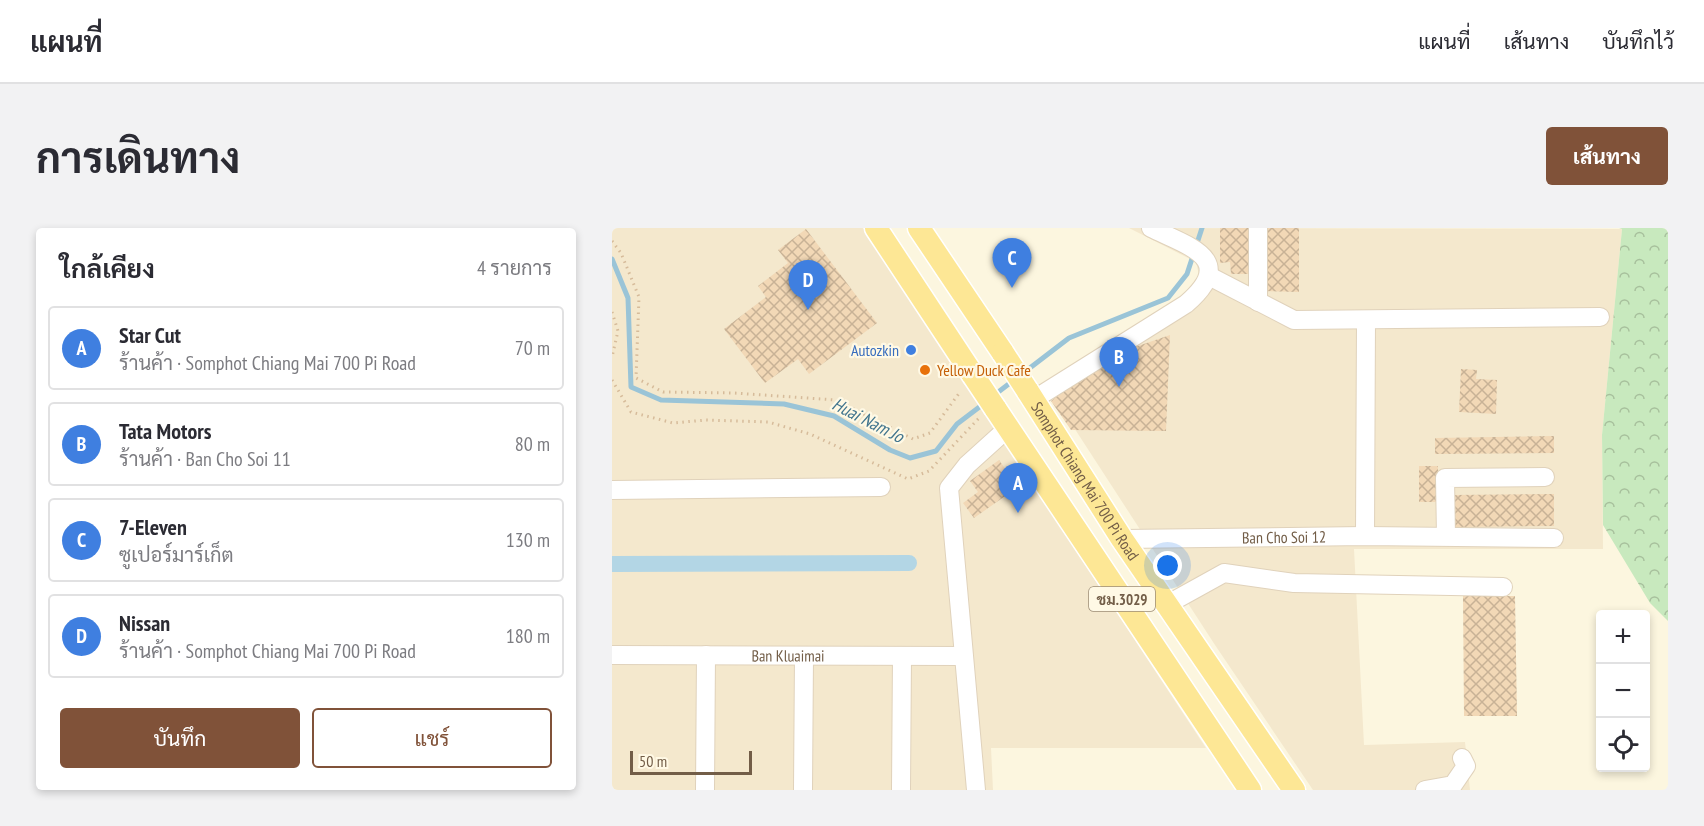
<!DOCTYPE html>
<html lang="th">
<meta charset="utf-8">
<style>
body{margin:0;font-family:"PT Sans Narrow",Sarabun,sans-serif;background:#f2f2f3;color:#2b2b33}
.controls{position:absolute;right:18px;bottom:18px;display:grid;overflow:hidden;border-radius:6px;box-shadow:0 3px 9px #0003}
.controls button{width:54px;height:54px;display:grid;place-items:center;padding:0;border:0;border-bottom:2px solid #e1e1e2;background:#fff;color:#2b2b33;font:30px sans-serif}
.scale{position:absolute;left:18px;bottom:15px;width:122px;box-sizing:border-box;padding-left:6px;border:3px solid #725d47;border-top:0;font-size:16px;line-height:21px;white-space:nowrap;color:#725d47;-webkit-text-stroke:4px #fff9e5;paint-order:stroke}
.you{position:absolute;left:556px;top:338px;width:21px;height:21px;margin:-15px;border:4px solid #fff;border-radius:50%;background:#1a73e8;box-shadow:0 0 0 9px #1a73e833}
.badge{display:grid;place-items:center;width:39px;height:39px;border-radius:50%;background:#805239;color:#fff;font-size:20px;font-weight:700}
.pin{position:absolute;translate:-50% -50px;filter:drop-shadow(0 2px 3px #0008)}
.pin::after{content:'';position:absolute;top:32px;width:21px;height:18px;background:inherit;clip-path:polygon(0 0,100% 0,50% 100%)}
.list{margin:0;padding:0;list-style:none}
h2{display:flex;justify-content:space-between;align-items:center;height:78px;margin:0;padding:0 24px;font-size:26px}
h2 small{font-size:20px;font-weight:400;color:#7c7c81}
.list li{display:grid;grid-template-columns:39px 1fr auto;gap:18px;align-items:center;box-sizing:border-box;height:84px;margin:0 12px 12px;padding:0 12px;border:2px solid #e1e1e2;border-radius:6px}
.list b{display:block;font-size:22px;white-space:nowrap}
.list p{margin:0;font-size:20px;white-space:nowrap;color:#7c7c81}
.list em{font-size:20px;font-style:normal;color:#7c7c81}
.actions{display:flex;gap:12px;padding:18px 24px}
.actions a{flex:1;padding:14px 0;border:2px solid #805239;border-radius:6px;text-align:center;font-size:21px;color:#805239}
.actions .main{background:#805239;color:#fff}
.icon{flex:none;width:33px;height:33px;fill:none;stroke:currentColor;stroke-width:2;stroke-linecap:round;stroke-linejoin:round}
.map{position:relative;flex:none;width:1056px;height:562px;overflow:hidden;border-radius:6px}
header{display:flex;align-items:center;gap:36px;box-sizing:border-box;height:84px;padding:0 30px;background:#fff;border-bottom:2px solid #e1e1e2}
header strong{font-size:28px}
nav{display:flex;gap:33px;margin-inline-start:auto;font-size:21px}
.intro{display:flex;align-items:center;justify-content:space-between;box-sizing:border-box;height:144px;padding:0 36px}
h1{margin:0;font-size:42px}
.button{padding:15px 27px;border-radius:6px;background:#805239;color:#fff;font-size:21px;font-weight:700}
main{display:flex;gap:36px;padding:0 36px}
aside{flex:1;background:#fff;border-radius:6px;box-shadow:0 3px 9px #0003}
.map>svg:first-child{display:block}
</style>
<header>
<strong>แผนที่</strong>
<nav><a>แผนที่</a><a>เส้นทาง</a><a>บันทึกไว้</a></nav>
</header>
<div class="intro"><h1>การเดินทาง</h1><a class="button">เส้นทาง</a></div>
<main>
<aside>
<h2>ใกล้เคียง<small>4 รายการ</small></h2>
<ul class="list">
<li><span class="badge" style="background:#3f7fe0">A</span><div><b>Star Cut</b><p>ร้านค้า · Somphot Chiang Mai 700 Pi Road</p></div><em>70 m</em></li>
<li><span class="badge" style="background:#3f7fe0">B</span><div><b>Tata Motors</b><p>ร้านค้า · Ban Cho Soi 11</p></div><em>80 m</em></li>
<li><span class="badge" style="background:#3f7fe0">C</span><div><b>7-Eleven</b><p>ซูเปอร์มาร์เก็ต</p></div><em>130 m</em></li>
<li><span class="badge" style="background:#3f7fe0">D</span><div><b>Nissan</b><p>ร้านค้า · Somphot Chiang Mai 700 Pi Road</p></div><em>180 m</em></li>
</ul>
<div class="actions"><a class="main">บันทึก</a><a>แชร์</a></div>
</aside>
<div class="map">
<svg width="1056" height="562" viewBox="0 0 1056 562">
<defs>
<pattern id="forest-crowns" width="20" height="18" patternUnits="userSpaceOnUse" patternTransform="scale(1.5)"><rect width="20" height="18" fill="#c8e9be"/><path d="M2 6a3 3 0 1 1 6 0M12 15a3 3 0 1 1 6 0" fill="none" stroke="#a7c09c"/></pattern>
<pattern id="building-cross-hatch" width="8" height="8" patternUnits="userSpaceOnUse" patternTransform="scale(1.5)"><rect width="8" height="8" fill="#f2d8b6"/><path d="M0 0l8 8M0 8l8-8" fill="none" stroke="#c8b296"/></pattern>
</defs>
<rect width="100%" height="100%" fill="#fcf6df"/>
<!-- residential -->
<path fill="#f4e8cd" d="M0 0H251L594 520H379L381 562H0Z
M517 0 1010 1 990 207 991 321H742L752 517 853 514 858 562H701L603 417 433 155 565 75 587 47 584 34Z"/>
<!-- forest -->
<path fill="url(#forest-crowns)" d="M1007 0H1056V393L1038 375 991 297 990 207 1010 1Z"/>
<g fill="none" stroke-linecap="round" stroke-linejoin="round">
<!-- stream -->
<path stroke="#9ac4d7" stroke-width="5" d="M0 31 16 70 19 159 49 172 172 176 222 188 278 222 298 230 324 223 345 196 374 174
M410 146 457 110 556 70 575 46 590 0
M381 168 402 152"/>
<!-- canal -->
<path stroke="#b3d6e5" stroke-width="16" d="M0 336 297 335"/>
</g>
<!-- building -->
<path fill="url(#building-cross-hatch)" d="M608 0H642V46H619L618 34 608 35Z
M650 0H687V64L650 63Z
M194 1 265 95 197 146 186 131 153 155 112 101 154 69 146 58 176 35 166 22Z
M558 107 554 203 459 202 439 173 476 144 522 131 523 119Z
M849 141 865 142 864 151 885 152 884 186 847 184Z
M942 208V225L823 226V210Z
M387 232 406 259 362 290 351 275 366 264 358 253Z
M807 238H826V274H807Z
M942 266V298L840 299V267Z
M851 368H903L905 488H852Z"/>
<g fill="none" stroke-linecap="round" stroke-linejoin="round">
<!-- minor casing -->
<g stroke="#e0d2bb" stroke-width="20">
<g id="minor">
<path d="M597 48 682 92 988 89"/>
<path d="M646 74V0"/>
<path d="M421 172 574 76C626 31 578 19 539 0"/>
<path d="M0 262 269 259"/>
<path d="M753 308 754 92"/>
<path d="M834 308 833 250 933 249"/>
<path id="s1" d="M510 311 753 308 942 310"/>
<path d="M556 376 612 345 682 355 891 359"/>
<path id="s2" d="M0 427 351 428"/>
<path d="M93 562 94 427"/>
<path d="M191 562 192 428"/>
<path d="M289 562 290 428"/>
<path d="M364 562 337 260 355 237 396 200"/>
<path d="M813 562 841 557 854 538 850 530"/>
</g>
</g>
<!-- major casing -->
<g stroke="#fff" stroke-width="25">
<g id="major">
<path d="M264 0 361 147"/>
<path d="M307 0 391 125"/>
<path id="s3" d="M415 162 510 311 682 562"/>
<path d="M383 180 638 562"/>
</g>
</g>
<!-- path -->
<path stroke="#d6bb9a" stroke-width="3" stroke-dasharray="1.5 4.5" stroke-linecap="butt" d="M0 13 9 25 27 69 24 150 51 164 122 165 224 172 301 211 318 205 348 164
M0 84 6 103 0 129
M0 152 19 184 61 195 94 192 156 194 198 206 296 251 317 243 368 189"/>
<!-- minor -->
<use href="#minor" stroke="#fff" stroke-width="18"/>
<!-- major -->
<use href="#major" stroke="#fde795" stroke-width="22"/>
<!-- major-bridge casing -->
<g stroke="#fff" stroke-width="25" stroke-linecap="butt">
<path id="major-bridge" d="M391 125 415 162
M361 147 383 180"/>
</g>
<!-- major-bridge -->
<use href="#major-bridge" stroke="#fde795" stroke-width="22"/>
</g>
<!-- markers -->
<circle fill="#3f7fe0" stroke="#fff9e5" stroke-width="2" cx="299" cy="122" r="6"/>
<circle fill="#e8710a" stroke="#fff9e5" stroke-width="2" cx="313" cy="142" r="6"/>
<g text-anchor="middle" dominant-baseline="central" stroke-width="4.5" stroke-linejoin="round" paint-order="stroke">
<!-- shield labels -->
<rect fill="#fff9e5" stroke="#9c8c76" stroke-width="1.5" x="477" y="359" width="66" height="24" rx="4.5"/>
<g font-size="15" font-weight="bold" fill="#725d47">
<text x="510" y="371">ชม.3029</text>
</g>
<!-- shop labels -->
<g font-size="16" fill="#366cbe" stroke="#fff9e5" text-anchor="end">
<text x="287" y="122">Autozkin</text>
</g>
<!-- food labels -->
<g font-size="16" fill="#c56008" stroke="#fff9e5" text-anchor="start">
<text x="325" y="142">Yellow Duck Cafe</text>
</g>
<!-- street labels -->
<g font-size="16" fill="#725d47" stroke="#fff9e5">
<text stroke="none"><textPath href="#s3" startOffset="108">Somphot Chiang Mai 700 Pi Road</textPath></text>
<text stroke="none"><textPath href="#s1" startOffset="162">Ban Cho Soi 12</textPath></text>
<text stroke="none"><textPath href="#s2" startOffset="176">Ban Kluaimai</textPath></text>
</g>
<!-- water labels -->
<g font-size="18" font-style="italic" fill="#42758e" stroke="#fff9e5">
<text transform="translate(256 192) rotate(27)">Huai Nam Jo</text>
</g>
</g>
</svg>
<div class="controls">
<button>+</button>
<button>−</button>
<button><svg class="icon" aria-label="locate" viewBox="0 0 24 24"><circle cx="12" cy="12" r="6"/><path d="M12 2v4M12 18v4M2 12h4M18 12h4"/></svg></button>
</div>
<div class="scale">50 m</div>
<div class="you"></div>
<div class="pin badge" style="left:406px;top:285px;background:#3f7fe0">A</div>
<div class="pin badge" style="left:507px;top:159px;background:#3f7fe0">B</div>
<div class="pin badge" style="left:400px;top:60px;background:#3f7fe0">C</div>
<div class="pin badge" style="left:196px;top:82px;background:#3f7fe0">D</div>
</div>
</main>
